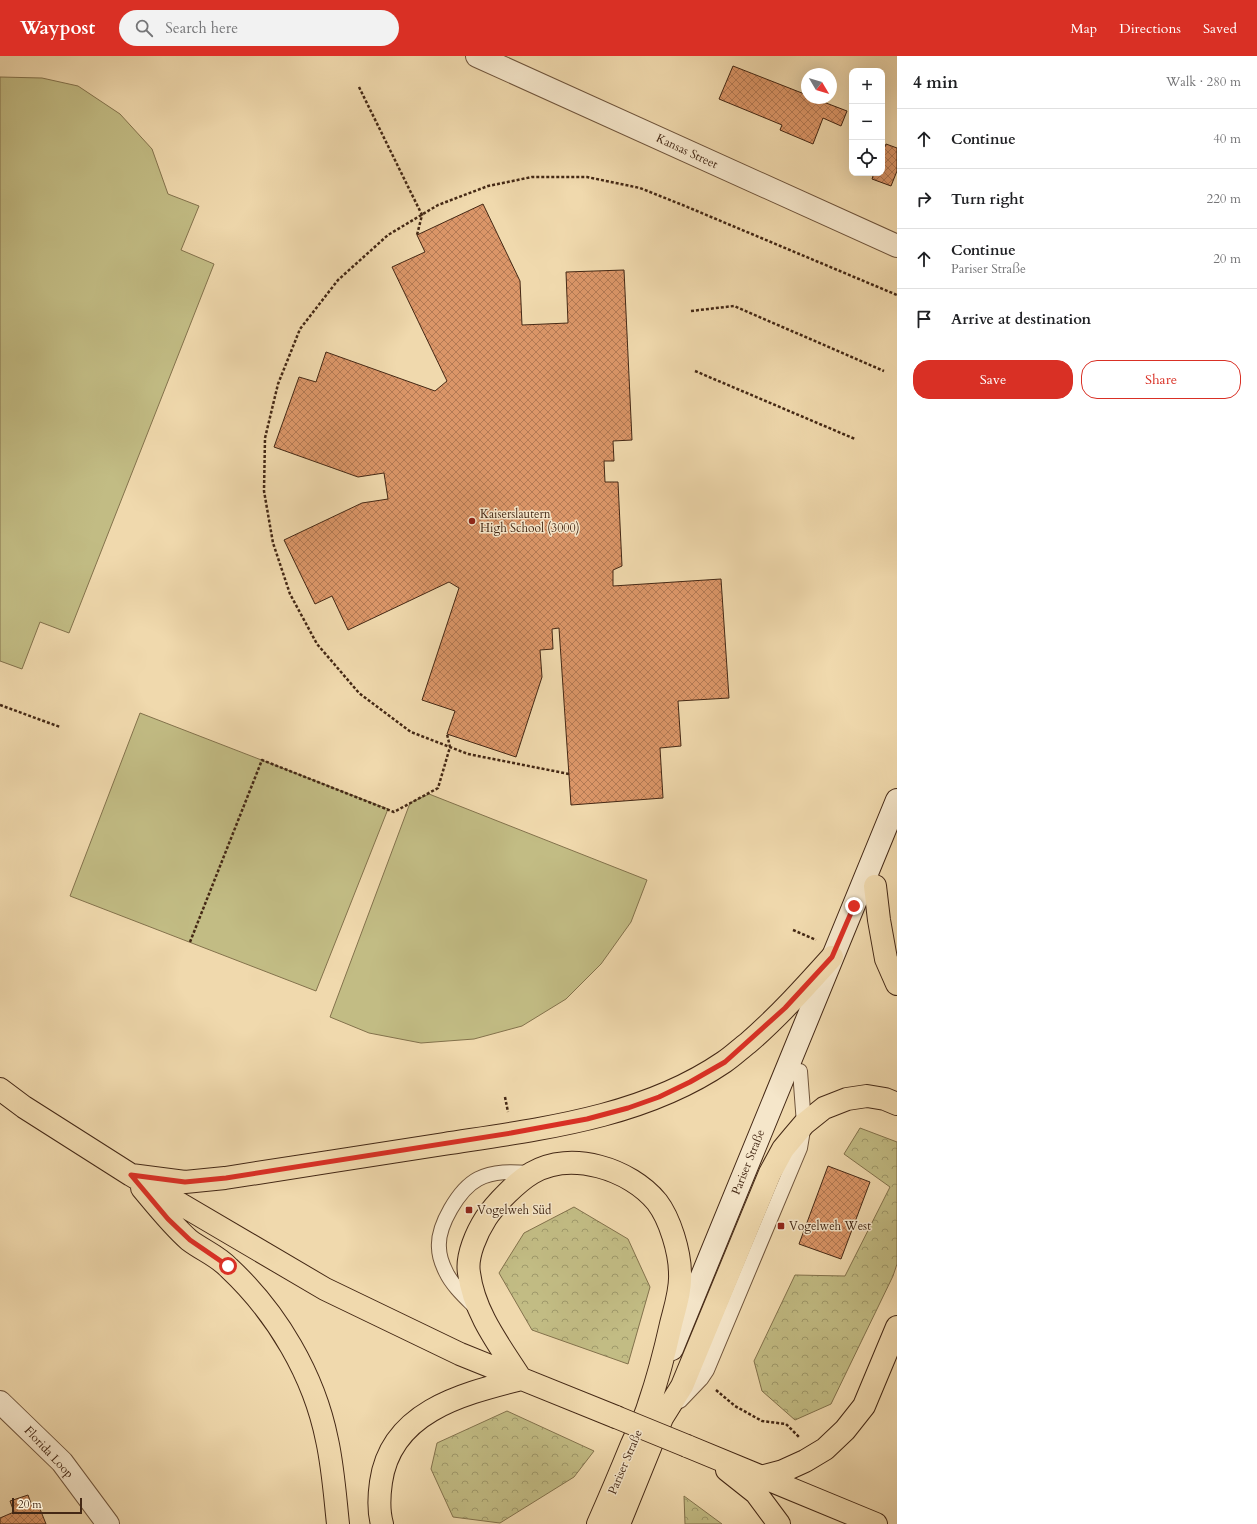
<!DOCTYPE html>
<meta charset="utf-8">
<style>
body{margin:0;font-family:Cardo,serif;background:#f2f2f2;color:#202124}
.controls{position:absolute;right:12px;top:12px;display:grid;overflow:hidden;border-radius:8px;box-shadow:0 4px 16px #0002}
.controls button{width:36px;height:36px;display:grid;place-items:center;padding:0;border:0;border-bottom:1px solid #e0e0e0;background:#fff;color:#202124;font:20px sans-serif}
.compass{position:absolute;left:801px;top:12px;width:36px;height:36px;border-radius:50%;background:#fff;box-shadow:0 4px 16px #0002;rotate:128deg}
.scale{position:absolute;left:12px;bottom:10px;width:70px;box-sizing:border-box;padding-left:4px;border:2px solid #442815;border-top:0;font-size:11px;line-height:14px;white-space:nowrap;color:#442815;-webkit-text-stroke:3px #f5e6ca;paint-order:stroke}
.stop{position:absolute;width:12px;height:12px;margin:-9px;border:3px solid #d93025;border-radius:50%;background:#fff}
.stop.end{background:#d93025;border-color:#fff;box-shadow:0 1px 4px #0008}
.list{margin:0;padding:0;list-style:none}
h2{display:flex;justify-content:space-between;align-items:center;height:52px;margin:0;padding:0 16px;font-size:17px}
h2 small{font-size:13px;font-weight:400;color:#757577}
.list li{display:grid;grid-template-columns:26px 1fr auto;gap:12px;align-items:center;box-sizing:border-box;height:60px;padding:0 16px;border-top:1px solid #e0e0e0}
.list b{display:block;font-size:15px;white-space:nowrap}
.list p{margin:0;font-size:13px;white-space:nowrap;color:#757577}
.list em{font-size:13px;font-style:normal;color:#757577}
.actions{display:flex;gap:8px;padding:12px 16px}
.actions a{flex:1;padding:9px 0;border:1px solid #d93025;border-radius:16px;text-align:center;font-size:14px;color:#d93025}
.actions .main{background:#d93025;color:#fff}
.icon{flex:none;width:22px;height:22px;fill:none;stroke:currentColor;stroke-width:2;stroke-linecap:round;stroke-linejoin:round}
.map{position:relative;flex:none;width:897px;height:1468px;overflow:hidden}
header{display:flex;align-items:center;gap:24px;box-sizing:border-box;height:56px;padding:0 20px;background:#d93025;color:#fff}
header strong{font-size:19px}
nav{display:flex;gap:22px;margin-inline-start:auto;font-size:14px}
.search{width:280px;height:36px;background:#f2f2f2;display:flex;align-items:center;gap:10px;box-sizing:border-box;padding:0 14px;border-radius:22px;color:#757577;font-size:15px}
main{display:flex}
aside{flex:1;background:#fff}
.map>svg:first-child{display:block}
</style>
<header>
<strong>Waypost</strong>
<div class="search"><svg class="icon" aria-label="search" viewBox="0 0 24 24"><circle cx="10" cy="10" r="6"/><path d="M15 15l6 6"/></svg>Search here</div>
<nav><a>Map</a><a>Directions</a><a>Saved</a></nav>
</header>
<main>
<div class="map">
<svg width="897" height="1468" viewBox="0 0 897 1468">
<defs>
<pattern id="forest-crowns" width="20" height="18" patternUnits="userSpaceOnUse"><rect width="20" height="18" fill="#c2bc84"/><path d="M2 6a3 3 0 1 1 6 0M12 15a3 3 0 1 1 6 0" fill="none" stroke="#9f996b"/></pattern>
<pattern id="building-cross-hatch" width="8" height="8" patternUnits="userSpaceOnUse"><rect width="8" height="8" fill="#db9668"/><path d="M0 0l8 8M0 8l8-8" fill="none" stroke="#b37a54"/></pattern>
</defs>
<rect width="100%" height="100%" fill="#f0d9ad"/>
<filter id="stains"><feTurbulence type="fractalNoise" baseFrequency=".005" numOctaves="4"/><feColorMatrix values="0 0 0 0 .2 0 0 0 0 .09 0 0 0 0 .02 0 0 0 .5 -.17"/></filter>
<radialGradient id="worn" r=".72"><stop offset=".6" stop-color="#630" stop-opacity="0"/><stop offset="1" stop-color="#630" stop-opacity=".3"/></radialGradient>
<!-- forest -->
<path fill="url(#forest-crowns)" stroke="#83724c" d="M860 1072 897 1086V1208L893 1220 831 1348 795 1364 762 1335 754 1305 795 1219 845 1220 890 1131 844 1098Z
M574 1151 628 1183 650 1231 628 1308 532 1274 499 1217 524 1177Z
M507 1355 594 1395 574 1421 500 1467 453 1461 431 1413 437 1387Z
M684 1440 722 1468H685Z"/>
<!-- pitch -->
<path fill="#c2bc84" stroke="#83724c" d="M0 21 42 22 78 30 120 58 152 93 168 138 199 150 181 194 214 208 69 577 40 566 22 613 0 605Z
M140 657 388 753 316 935 70 840Z
M429 738 647 824 631 866 601 908 566 943 522 970 474 983 421 987 369 977 330 961 410 747Z"/>
<!-- building -->
<path fill="url(#building-cross-hatch)" stroke="#442815" d="M733 10 807 39V42H813L847 55 841 70 823 62 813 88 780 74 782 69 719 43Z
M886 88 897 92V115L891 130 872 123 874 117H882V97Z
M483 148 520 225 522 269 568 267 566 216 624 214 632 384 613 385 614 405H604L605 426H618L622 510 613 514V530L721 523 729 642 678 645 681 690 660 692 663 742 571 749 559 572 552 573 553 593 540 594 542 621 516 701 447 678 455 655 422 644 459 532 449 526 348 574 332 540 315 548 284 484 362 447 388 443 384 417 358 421 274 391 299 321 316 326 326 296 435 335 447 325 392 211 425 196 417 179Z
M828 1110 870 1126 841 1203 799 1188Z
M28 1439 32 1450 38 1448 46 1468H0V1462L14 1456 10 1445Z"/>
<g fill="none" stroke-linecap="round" stroke-linejoin="round">
<!-- lane casing -->
<g stroke="#6f543b" stroke-width="16">
<path id="lane" d="M475 1251C465 1241 452 1229 446 1216 443 1210 439 1199 439 1192 437 1170 459 1133 478 1123 495 1114 515 1116 533 1117
M680 1345 701 1323 707 1314 800 1092 804 1068 800 1015"/>
</g>
<!-- street casing -->
<g stroke="#6f543b" stroke-width="24">
<path id="street" d="M477 0 897 190
M0 1346 62 1406 108 1468"/>
</g>
<!-- secondary casing -->
<g stroke="#442815" stroke-width="24">
<path id="secondary" d="M672 1293 897 744"/>
</g>
<!-- primary casing -->
<g stroke="#442815" stroke-width="24">
<path id="primary" d="M875 830 879 864 886 903 897 928
M0 1033 24 1051 131 1119 325 1233 460 1298 616 1361
M131 1119 185 1126 225 1122C298 1111 371 1099 444 1088 540 1073 642 1062 724 1006 733 1000 740 993 748 987 778 961 805 931 832 901
M142 1132C157 1150 172 1169 189 1184 202 1194 218 1200 229 1212 277 1257 314 1319 327 1384 333 1411 335 1440 338 1468
M521 1323C500 1290 474 1257 469 1217 466 1200 477 1176 486 1162 496 1147 517 1126 532 1117 571 1094 630 1113 657 1146 670 1163 680 1196 680 1218 681 1234 675 1252 671 1268 665 1295 658 1322 649 1348 645 1362 638 1375 632 1388 621 1415 610 1441 598 1468
M687 1390 876 1468
M727 1414 756 1437 779 1468
M761 1421 783 1415 805 1405 825 1393 845 1374 864 1350 897 1271
M382 1468C378 1454 379 1440 381 1426 391 1355 463 1338 521 1323
M619 1468 662 1362 682 1330 770 1117 783 1093 793 1081 804 1068 824 1052 847 1043 867 1040 885 1043 897 1048"/>
</g>
<!-- path -->
<path stroke="#442815" stroke-width="2.5" stroke-dasharray="3 2" stroke-linecap="butt" d="M359 31 422 159 417 179
M691 255 734 250 884 315
M695 315 855 383
M0 649 60 671
M569 718 468 698 411 676 359 637 317 588 290 538 273 487 264 435 265 382 278 328 300 273 338 224 388 179 438 149 488 130 532 121H587L640 132 685 150 897 239
M793 874 816 884
M190 886 262 704 394 756 438 732 450 691 447 678
M505 1041 508 1056
M716 1334 735 1350 762 1365 786 1368 799 1381"/>
<!-- lane -->
<use href="#lane" stroke="#f5e6ca" stroke-width="14"/>
<!-- street -->
<use href="#street" stroke="#f5e6ca" stroke-width="22"/>
<!-- secondary -->
<use href="#secondary" stroke="#f5e6ca" stroke-width="22"/>
<!-- primary -->
<use href="#primary" stroke="#f0d9ad" stroke-width="22"/>
<!-- primary-bridge casing -->
<g stroke="#442815" stroke-width="24" stroke-linecap="butt">
<path id="primary-bridge" d="M616 1361 687 1390"/>
</g>
<!-- primary-bridge -->
<use href="#primary-bridge" stroke="#f0d9ad" stroke-width="22"/>
</g>
<g fill="none" stroke-linecap="round" stroke-linejoin="round">
<!-- route -->
<path stroke="#d93025" stroke-width="5" d="M228 1210 190 1184 168 1163 131 1119 185 1126 226 1122 511 1077 587 1063 628 1052 659 1041 690 1026 725 1006 785 952 832 901 854 850"/>
</g>
<!-- markers -->
<g fill="#8f2418" stroke="#f5e6ca" stroke-width="1.5">
<circle cx="472" cy="465" r="4"/>
<rect x="465" y="1150" width="8" height="8" rx="2"/>
<rect x="777" y="1166" width="8" height="8" rx="2"/>
</g>
<g text-anchor="middle" dominant-baseline="central" stroke-width="3" stroke-linejoin="round" paint-order="stroke">
<!-- street labels -->
<g font-size="12" fill="#442815" stroke="#f5e6ca">
<text transform="translate(687 95) rotate(25)">Kansas Street</text>
<text transform="translate(748 1106) rotate(-68)">Pariser Straße</text>
<text transform="translate(49 1396) rotate(47)">Florida Loop</text>
<text transform="translate(625 1406) rotate(-67)">Pariser Straße</text>
</g>
<!-- poi labels -->
<g font-size="12" fill="#442815" stroke="#f5e6ca" text-anchor="start">
<text x="480" y="458">Kaiserslautern<tspan x="480" dy="14">High School (3000)</tspan></text>
<text x="477" y="1154">Vogelweh Süd</text>
<text x="789" y="1170">Vogelweh West</text>
</g>
</g>
<rect width="100%" height="100%" filter="url(#stains)"/>
<rect width="100%" height="100%" fill="url(#worn)"/>
</svg>
<div class="controls">
<button>+</button>
<button>−</button>
<button><svg class="icon" aria-label="locate" viewBox="0 0 24 24"><circle cx="12" cy="12" r="6"/><path d="M12 2v4M12 18v4M2 12h4M18 12h4"/></svg></button>
</div>
<svg class="compass" viewBox="-18 -18 36 36"><path d="M0-13l5 13h-10z" fill="#e53935"/><path d="M0 13l5-13h-10z" fill="#757577"/></svg>
<div class="scale">20 m</div>
<div class="stop" style="left:228px;top:1210px"></div>
<div class="stop end" style="left:854px;top:850px"></div>
</div>
<aside>
<h2>4 min<small>Walk · 280 m</small></h2>
<ul class="list">
<li><svg class="icon" aria-label="ahead" viewBox="0 0 24 24"><path d="M12 20V5M6 11l6-6 6 6"/></svg><div><b>Continue</b></div><em>40 m</em></li>
<li><svg class="icon" aria-label="right" viewBox="0 0 24 24"><path d="M7 20v-9h11M14 6l5 5-5 5"/></svg><div><b>Turn right</b></div><em>220 m</em></li>
<li><svg class="icon" aria-label="ahead" viewBox="0 0 24 24"><path d="M12 20V5M6 11l6-6 6 6"/></svg><div><b>Continue</b><p>Pariser Straße</p></div><em>20 m</em></li>
<li><svg class="icon" aria-label="arrive" viewBox="0 0 24 24"><path d="M6 21V4h12l-3 4 3 4H6"/></svg><div><b>Arrive at destination</b></div></li>
</ul>
<div class="actions"><a class="main">Save</a><a>Share</a></div>
</aside>
</main>
